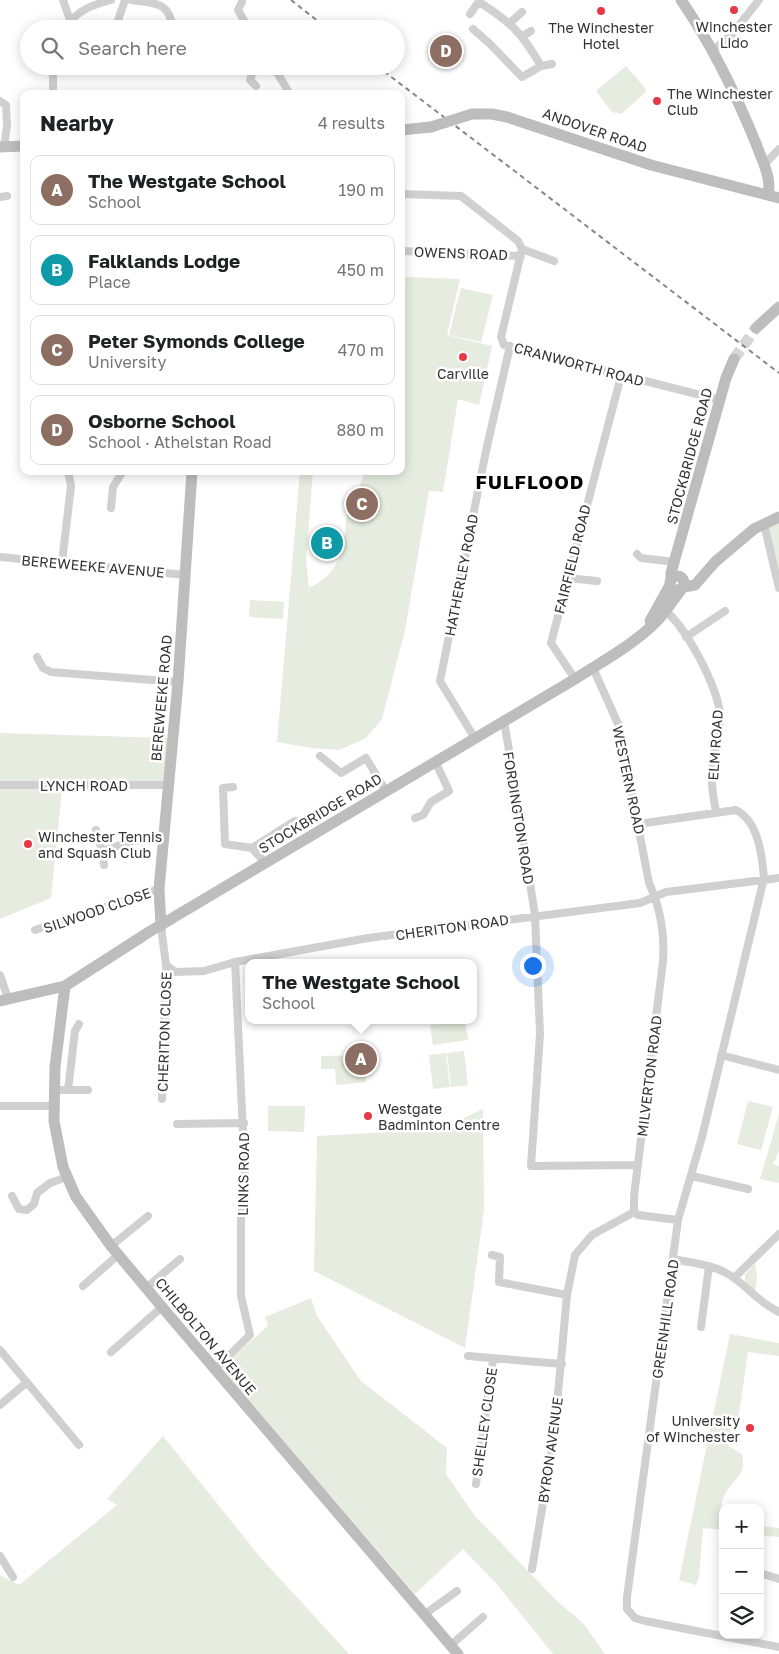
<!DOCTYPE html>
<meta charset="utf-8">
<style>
body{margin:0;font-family:"Golos Text",sans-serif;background:#f6f6f6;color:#202124}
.controls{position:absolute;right:15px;bottom:15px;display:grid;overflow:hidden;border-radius:10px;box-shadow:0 2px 12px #0003}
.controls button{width:45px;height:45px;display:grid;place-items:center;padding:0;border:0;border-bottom:1px solid #e0e0e0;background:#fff;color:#202124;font:25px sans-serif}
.you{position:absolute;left:532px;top:965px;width:18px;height:18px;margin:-12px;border:4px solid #fff;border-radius:50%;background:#1a73e8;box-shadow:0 0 0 8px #1a73e833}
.badge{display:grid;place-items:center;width:32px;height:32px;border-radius:50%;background:#1a73e8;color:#fff;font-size:16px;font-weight:700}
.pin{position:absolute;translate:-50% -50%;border:2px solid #fff;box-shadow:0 1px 5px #0006}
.popup{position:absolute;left:245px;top:959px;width:232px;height:65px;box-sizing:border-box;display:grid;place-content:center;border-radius:10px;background:#fff;filter:drop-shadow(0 1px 4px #0005);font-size:16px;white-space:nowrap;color:#757577}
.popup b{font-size:19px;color:#202124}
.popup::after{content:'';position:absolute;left:50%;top:100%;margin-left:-10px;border:10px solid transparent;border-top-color:#fff}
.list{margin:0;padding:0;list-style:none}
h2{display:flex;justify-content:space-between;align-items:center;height:65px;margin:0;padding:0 20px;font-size:21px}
h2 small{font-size:16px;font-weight:400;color:#757577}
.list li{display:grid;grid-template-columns:32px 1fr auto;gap:15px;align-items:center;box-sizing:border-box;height:70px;margin:0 10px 10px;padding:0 10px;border:1px solid #e0e0e0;border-radius:10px}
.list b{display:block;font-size:19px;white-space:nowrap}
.list p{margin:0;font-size:16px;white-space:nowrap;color:#757577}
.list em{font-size:16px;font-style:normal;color:#757577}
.icon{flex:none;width:28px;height:28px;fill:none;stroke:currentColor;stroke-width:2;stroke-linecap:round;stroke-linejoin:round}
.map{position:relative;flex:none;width:779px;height:1654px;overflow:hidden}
.search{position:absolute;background:#fff;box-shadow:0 2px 12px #0003;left:20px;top:20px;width:385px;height:55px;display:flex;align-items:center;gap:12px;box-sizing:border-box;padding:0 18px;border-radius:28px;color:#757577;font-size:19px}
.panel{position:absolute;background:#fff;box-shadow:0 2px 12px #0003;left:20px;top:90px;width:385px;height:385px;border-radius:10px}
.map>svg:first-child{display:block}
</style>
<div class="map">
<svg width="779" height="1654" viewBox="0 0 779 1654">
<rect width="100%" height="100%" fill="#fff"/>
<!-- green -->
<path fill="#e6ecdf" d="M626 66 646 89 645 93 621 114 612 112 596 91Z
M406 277 460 279 447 335 492 346 479 405 458 399 443 492 429 491 405 630 382 719 366 738 339 750 311 748 277 742 300 471H313L306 560 309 588C344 571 345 543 347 507L355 500 365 471H401V330Z
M461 288 493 295 481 342 449 335Z
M779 521V579L767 527Z
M250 600 284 602 283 619 249 617Z
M0 733 168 738 164 789H62L51 898 0 919Z
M465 1020 468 1040 433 1045 430 1025Z
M464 1051 468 1085 451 1087 447 1053Z
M446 1053 450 1087 433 1089 429 1055Z
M364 1055 366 1082 336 1085 335 1069H321V1056Z
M748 1101 773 1107 761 1150 737 1144Z
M268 1106H305L304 1132 268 1131Z
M483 1109 484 1210 465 1348 314 1271 317 1136 425 1130 453 1123Z
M779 1114V1151L773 1164 779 1166V1183L760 1179Z
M755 1263 757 1278 755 1293 745 1281V1275Z
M311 1298 317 1316 361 1381 447 1448 446 1474 475 1516 558 1602 584 1624 605 1654H553L495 1582 463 1549 415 1594 220 1368 268 1326 265 1317Z
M730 1334 779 1343V1356L748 1352 738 1421 732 1420 728 1446 742 1454C748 1477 729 1481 723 1499 719 1508 723 1520 723 1530L703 1528 699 1577 696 1585 679 1580Z
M163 1436 260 1557 349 1654H0V1575L19 1585 117 1505 107 1499Z
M760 1526 779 1528V1537L760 1535Z"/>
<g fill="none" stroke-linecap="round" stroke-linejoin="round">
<!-- secondary-tunnel -->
<path stroke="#d6d6d6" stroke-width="11" stroke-dasharray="11 5.5" stroke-linecap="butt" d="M734 359 756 328"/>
<!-- street -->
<path stroke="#d0d0d0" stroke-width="8" d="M63 0 70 20
M131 0C153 3 171 1 172 29
M242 2 238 10 246 24 245 29
M479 2C511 22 522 33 541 66
M470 14 480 0
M511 22 522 12
M65 29C75 11 92 5 111 0
M115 29 125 0
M473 29 490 44 522 77 541 66 552 64
M523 36 531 31
M714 50 732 34 759 0
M186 66 189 69
M273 66 290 94
M256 86 250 80 252 74 261 66
M53 94V66
M0 101 6 105 7 126 4 147
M764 165 779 149
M401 194 461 196 518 241 522 249 554 261
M0 197 7 196
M522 249 501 337 504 345 720 400
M401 251 521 256
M111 508 113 487 123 471
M764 524 779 588
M637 554 641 558 675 562
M0 557 186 575
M62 562 71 486 68 471
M567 578 597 581
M662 609C684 621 720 691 720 716 720 731 715 746 713 762 710 778 713 795 716 812
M686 637 725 611
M37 657 43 668 51 672 178 682
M593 668 619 726 649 883C660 906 665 935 663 961L634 1196V1212
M575 679 551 643 621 376
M502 722 505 727 511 762 535 915 540 1034 531 1166 638 1165
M474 737 440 681 486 451 510 346
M320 756 341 773 366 758 386 791
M0 785H169
M233 787 223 788 225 844 252 848 266 864
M415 818 423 815 431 802 449 791 435 761
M638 824 736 810C759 822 762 856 764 878L702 1137 678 1220 627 1597V1609L635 1618 645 1621 779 1647
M96 830 102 851
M252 848 295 821
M104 865 102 851 132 841 164 838
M161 926 166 965 175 972 204 971 235 962 368 938 640 903 666 892 779 878
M35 930 159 889
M0 975 8 998
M721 1055 779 1070
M53 1090H88
M68 1090 75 1031 79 1024
M162 1099 166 965
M0 1106H53
M177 1124 244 1123
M692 1176 748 1189
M12 1196 19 1209 27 1210 34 1204 37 1193 50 1183 67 1177
M634 1212 638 1215 678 1220
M111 1246 148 1216
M492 1255 500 1257 499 1282 567 1295
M673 1259C691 1263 710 1264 726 1273 746 1283 755 1301 779 1312
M734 1278 779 1234
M83 1286 118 1255
M146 1288 180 1259
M701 1327 709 1266
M0 1350 79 1445
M111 1352 162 1307
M468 1356 562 1364
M215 1369 250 1335 241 1296V1215L245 1175 235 962
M0 1405 26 1383
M476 1484 493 1359
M0 1556 13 1577
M532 1569 554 1437 567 1295 575 1255 592 1235 634 1212
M760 1573 779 1579
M425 1614 457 1591
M451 1645 483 1617"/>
<!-- secondary -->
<path stroke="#bdbdbd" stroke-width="11" d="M681 0C713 46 736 94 757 146 762 161 772 178 768 194
M472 114H492L507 117 651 165 779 198
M401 130 431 127
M0 147 24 146
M756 328 779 307
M670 583a7 7 0 1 1 14 0a7 7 0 1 1-14 0Z
M671 581V573L726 378 734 359
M684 587 695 585 715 562 754 529 779 517
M650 621 670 585
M161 926 159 889 178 682 192 471
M65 986 55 1067 54 1121 63 1167 76 1197 111 1246 162 1307 458 1654
M0 1001 65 986 149 932 575 679C603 661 633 645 657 621 666 612 673 600 681 590"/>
<!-- rail -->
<path stroke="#888" stroke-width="2" stroke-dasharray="5 4" stroke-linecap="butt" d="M291 0 328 29
M377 66 779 373"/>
<!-- secondary-bridge -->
<path stroke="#bdbdbd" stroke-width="11" d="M431 127 472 114"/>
</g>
<!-- markers -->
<g fill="#e63946" stroke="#fff" stroke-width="2">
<circle cx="734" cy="10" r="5"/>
<circle cx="601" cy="11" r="5"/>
<circle cx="657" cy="101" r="5"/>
<circle cx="463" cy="357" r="5"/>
<circle cx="28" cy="844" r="5"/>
<circle cx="368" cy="1116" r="5"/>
<circle cx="750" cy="1428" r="5"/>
</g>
<g text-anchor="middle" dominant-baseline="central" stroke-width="5" stroke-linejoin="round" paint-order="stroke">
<!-- poi labels -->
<g font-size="14" fill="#333" stroke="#fff">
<text x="734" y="26">Winchester<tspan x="734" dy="16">Lido</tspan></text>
<text x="601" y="27">The Winchester<tspan x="601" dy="16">Hotel</tspan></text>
<text x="667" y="93" text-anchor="start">The Winchester<tspan x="667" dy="16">Club</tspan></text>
<text x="463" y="373">Carville</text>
<text x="38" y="836" text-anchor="start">Winchester Tennis<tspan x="38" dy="16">and Squash Club</tspan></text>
<text x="378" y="1108" text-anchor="start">Westgate<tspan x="378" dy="16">Badminton Centre</tspan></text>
<text x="740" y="1420" text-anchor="end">University<tspan x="740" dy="16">of Winchester</tspan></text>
</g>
<!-- street labels -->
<g font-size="14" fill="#333" stroke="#fff">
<text transform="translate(595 130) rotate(19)">ANDOVER ROAD</text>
<text transform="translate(461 253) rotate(2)">OWENS ROAD</text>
<text transform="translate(579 364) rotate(15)">CRANWORTH ROAD</text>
<text transform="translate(689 456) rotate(-75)">STOCKBRIDGE ROAD</text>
<text transform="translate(572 559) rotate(-76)">FAIRFIELD ROAD</text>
<text transform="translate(93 566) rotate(5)">BEREWEEKE AVENUE</text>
<text transform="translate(461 575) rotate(-79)">HATHERLEY ROAD</text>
<text transform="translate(161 698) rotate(-85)">BEREWEEKE ROAD</text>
<text transform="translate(715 745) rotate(-86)">ELM ROAD</text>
<text transform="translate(629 780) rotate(78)">WESTERN ROAD</text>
<text x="84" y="785">LYNCH ROAD</text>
<text transform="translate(320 813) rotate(-31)">STOCKBRIDGE ROAD</text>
<text transform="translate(519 818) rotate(81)">FORDINGTON ROAD</text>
<text transform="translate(97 910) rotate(-19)">SILWOOD CLOSE</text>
<text transform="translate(452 927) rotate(-8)">CHERITON ROAD</text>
<text transform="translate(164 1032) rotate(-88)">CHERITON CLOSE</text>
<text transform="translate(649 1076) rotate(-83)">MILVERTON ROAD</text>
<text transform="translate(243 1174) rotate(-89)">LINKS ROAD</text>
<text transform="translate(665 1319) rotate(-82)">GREENHILL ROAD</text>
<text transform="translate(206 1336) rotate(50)">CHILBOLTON AVENUE</text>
<text transform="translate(484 1422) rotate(-82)">SHELLEY CLOSE</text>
<text transform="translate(550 1450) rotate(-82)">BYRON AVENUE</text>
</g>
<!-- district labels -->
<g font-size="19" font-weight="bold" letter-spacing="1" fill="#000" stroke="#fff">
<text x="530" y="481">FULFLOOD</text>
</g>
</g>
</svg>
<div class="controls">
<button>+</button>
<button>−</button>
<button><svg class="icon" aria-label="layers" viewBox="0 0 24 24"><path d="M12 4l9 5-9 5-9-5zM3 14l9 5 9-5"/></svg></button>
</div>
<div class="you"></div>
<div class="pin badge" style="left:361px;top:1059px;background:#8d6e63">A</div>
<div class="popup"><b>The Westgate School</b>School</div>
<div class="pin badge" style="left:327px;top:543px;background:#0f9aa8">B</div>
<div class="pin badge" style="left:362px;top:504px;background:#8d6e63">C</div>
<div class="pin badge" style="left:446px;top:51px;background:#8d6e63">D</div>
<div class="search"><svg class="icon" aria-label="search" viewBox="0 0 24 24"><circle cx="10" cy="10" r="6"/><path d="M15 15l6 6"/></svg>Search here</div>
<section class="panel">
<h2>Nearby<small>4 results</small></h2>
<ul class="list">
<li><span class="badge" style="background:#8d6e63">A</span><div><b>The Westgate School</b><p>School</p></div><em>190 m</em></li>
<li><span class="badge" style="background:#0f9aa8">B</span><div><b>Falklands Lodge</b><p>Place</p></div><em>450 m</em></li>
<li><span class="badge" style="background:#8d6e63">C</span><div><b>Peter Symonds College</b><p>University</p></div><em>470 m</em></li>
<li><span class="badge" style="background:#8d6e63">D</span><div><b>Osborne School</b><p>School · Athelstan Road</p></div><em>880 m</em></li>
</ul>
</section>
</div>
